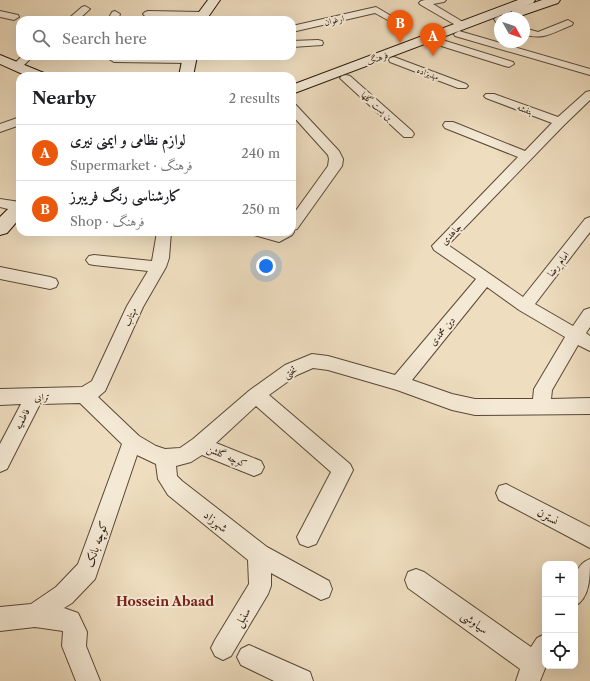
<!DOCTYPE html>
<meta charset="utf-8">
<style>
body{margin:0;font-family:"Libre Caslon Text",Amiri,serif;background:#f2f2f2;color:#202124}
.controls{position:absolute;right:12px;bottom:12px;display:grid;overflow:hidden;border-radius:8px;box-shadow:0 4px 16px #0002}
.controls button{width:36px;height:36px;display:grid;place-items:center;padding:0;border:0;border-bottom:1px solid #e0e0e0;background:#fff;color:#202124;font:20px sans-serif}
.compass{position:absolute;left:494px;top:12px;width:36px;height:36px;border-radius:50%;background:#fff;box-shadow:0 4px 16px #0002;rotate:130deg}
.you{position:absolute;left:266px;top:266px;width:14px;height:14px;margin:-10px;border:3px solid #fff;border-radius:50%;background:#1a73e8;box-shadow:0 0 0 6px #1a73e833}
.badge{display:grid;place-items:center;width:26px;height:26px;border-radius:50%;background:#ea580c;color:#fff;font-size:13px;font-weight:700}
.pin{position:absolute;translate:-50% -33px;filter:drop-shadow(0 1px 2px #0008)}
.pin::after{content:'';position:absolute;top:21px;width:14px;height:12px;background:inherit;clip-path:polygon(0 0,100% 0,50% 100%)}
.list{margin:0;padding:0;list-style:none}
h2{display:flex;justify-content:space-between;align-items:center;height:52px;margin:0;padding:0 16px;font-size:17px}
h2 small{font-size:13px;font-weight:400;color:#757577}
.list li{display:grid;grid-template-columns:26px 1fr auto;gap:12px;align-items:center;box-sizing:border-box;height:56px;padding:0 16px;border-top:1px solid #e0e0e0}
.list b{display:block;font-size:15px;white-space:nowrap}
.list p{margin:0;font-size:13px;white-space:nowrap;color:#757577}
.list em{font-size:13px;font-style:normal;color:#757577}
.icon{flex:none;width:22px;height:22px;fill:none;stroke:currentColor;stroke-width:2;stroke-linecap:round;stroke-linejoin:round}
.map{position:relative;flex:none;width:590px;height:681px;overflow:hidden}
.search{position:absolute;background:#fff;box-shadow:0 4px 16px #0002;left:16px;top:16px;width:280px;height:44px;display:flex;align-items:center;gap:10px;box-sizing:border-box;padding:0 14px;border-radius:12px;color:#757577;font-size:15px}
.panel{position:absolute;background:#fff;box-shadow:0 4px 16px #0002;left:16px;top:72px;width:280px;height:164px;border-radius:12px}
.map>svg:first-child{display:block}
</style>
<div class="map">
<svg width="590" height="681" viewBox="0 0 590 681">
<rect width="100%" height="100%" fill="#eeddbf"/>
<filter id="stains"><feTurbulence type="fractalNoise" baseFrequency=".005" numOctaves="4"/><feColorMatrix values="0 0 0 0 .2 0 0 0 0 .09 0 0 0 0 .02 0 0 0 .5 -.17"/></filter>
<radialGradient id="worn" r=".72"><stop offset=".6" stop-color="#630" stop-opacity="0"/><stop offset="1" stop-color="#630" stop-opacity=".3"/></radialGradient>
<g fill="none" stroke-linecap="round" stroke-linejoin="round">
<!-- street casing -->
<g stroke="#5a4837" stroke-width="2">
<path id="street" d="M425 0H446L444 2 433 4 468 25 467 27H459L421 5 419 3 421 1Z
M85 6 90 9 78 20H67L82 7Z
M376 7 398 20 393 23 375 13 292 32V26Z
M0 11 18 15 19 17 14 20 0 17Z
M115 11 120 14 118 20H108L112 12Z
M148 11 201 12 206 15 201 18 145 16 143 14 145 12Z
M499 16 504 18H500V23L496 22 494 19Z
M568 20 573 23 572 25C554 32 543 41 524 34V28L538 32Z
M459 31 590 69V75L455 36 454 34Z
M439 39 513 62 514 64 509 67 505 66 435 44 434 42Z
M318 40 322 41 323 43 322 45 292 47V41Z
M22 56H33L21 68H13L12 66Z
M104 56 188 57 193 60 188 63 114 62Z
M394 57 466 84 468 86 466 88H458L390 62 389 60 390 58Z
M346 75 350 76 412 131 414 134 412 137H404L342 80 340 78 342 76Z
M590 91V100L564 125 448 245 523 297 585 219 590 217V232L535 304 573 326 584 310 590 308V327L586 333 590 336V351L578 345 552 390 551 399 590 398V414L475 415 452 410 397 390 328 370 313 368 297 375 269 395 350 464 353 470 316 544 308 547 300 544 297 537 331 472 256 406 216 443 261 461 264 467 261 473 254 476 202 455 191 462 176 466 177 476 182 481 267 547 329 581 332 589 329 597 321 600 271 573V586L268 594 231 656 223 660 215 656 211 648 215 640 249 584 248 560 168 495 158 479 156 464 137 455 95 579 72 603 64 608 78 613 87 632 86 646 100 681H76L62 646 63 631 35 627 0 631V607L31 604 56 587 78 564 122 444 80 403 40 404 7 469 0 472V444L21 404 0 405V389L82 387 92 381 127 306 148 271 94 265 89 264 86 260 89 256 94 255 152 261 157 232H171L169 258 166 267 143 307 105 391 98 397 139 436 156 446 165 449 180 448 193 439 250 390 285 365 312 354 328 356 395 375 476 279 434 250 432 246 518 157 445 128 443 125 445 122H453L525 151 552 123 486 98 484 96 486 94H494L558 117 586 92ZM487 287 519 310 565 337 537 384 534 389 533 399H475L452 394 412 380Z
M292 104 296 105 339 151 343 159 342 166 297 229 293 230 294 232 292 235 279 242 254 235 252 232H292V216L328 166 329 159 328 155 292 115Z
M20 117V125L0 132V124Z
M0 199 20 202V212L0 207Z
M0 267 50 277 56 279 58 283 56 287 50 289 0 279Z
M506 484 590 527V548L499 500 496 493 499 486Z
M590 559C590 577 590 598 575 606 575 588 570 567 590 559Z
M416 569 424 572 531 647 537 638 545 634V666H546L540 681H516L520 669 408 588 405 580 408 572Z
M249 645 310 672 313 681H274L241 665 237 657 241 649Z"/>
</g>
<!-- secondary casing -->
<g stroke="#29170a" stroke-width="2">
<path id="secondary" d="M208 0H220L206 20H193Z
M518 0H535L533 3 522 7 542 0H560L558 3 517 17 512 16 511 13 512 11 292 94V85Z
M0 55 44 73 46 76H27L0 64Z
M183 56H197L193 76H179Z
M20 201V218L7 233 0 235V217L14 203Z"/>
</g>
<!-- street -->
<use href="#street" fill="#f4e9d5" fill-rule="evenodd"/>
<!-- secondary -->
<use href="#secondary" fill="#f4e9d5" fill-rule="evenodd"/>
</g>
<g text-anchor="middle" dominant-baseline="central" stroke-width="4" stroke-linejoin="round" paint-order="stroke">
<!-- far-street labels -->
<g font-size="9" fill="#29170a" stroke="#f4e9d5">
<text transform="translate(334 20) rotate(-13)">ارغوان</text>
<text transform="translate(377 58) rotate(-21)">فرهنگ</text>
<text transform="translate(428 73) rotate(21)">مهدیزاده</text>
<text transform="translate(377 106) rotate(42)">بن بست گلها</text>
<text transform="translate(525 109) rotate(20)">بنفشه</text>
</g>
<!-- street labels -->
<g font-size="10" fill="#29170a" stroke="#f4e9d5">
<text transform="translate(451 234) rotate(-46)">جاهدی</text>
<text transform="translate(558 264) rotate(-52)">امام رضا</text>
<text transform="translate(130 317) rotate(-66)">مهتاب</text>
<text transform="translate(442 331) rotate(-50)">دین محمدی</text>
<text transform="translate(290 372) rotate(-31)">تختی</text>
<text transform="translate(42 397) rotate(-2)">ترابی</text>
<text transform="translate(22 419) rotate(-63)">فاطمیه</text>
<text transform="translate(227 456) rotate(23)">کوچه گلشن</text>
</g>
<!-- near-street labels -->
<g font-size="12" fill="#29170a" stroke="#f4e9d5">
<text transform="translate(548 516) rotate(28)">نسترن</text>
<text transform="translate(216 521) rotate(38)">شهرزاد</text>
<text transform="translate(96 544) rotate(-71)">کوچه بانک</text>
<text transform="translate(242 617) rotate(-59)">سنبل</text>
<text transform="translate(475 622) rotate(36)">سیاوشی</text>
</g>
<!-- near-neighbourhood labels -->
<g font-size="13" font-weight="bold" fill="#7a1f14" stroke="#f4e9d5">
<text x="165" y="601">Hossein Abaad</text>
</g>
</g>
<rect width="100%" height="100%" filter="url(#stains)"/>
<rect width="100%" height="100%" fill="url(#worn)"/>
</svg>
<div class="controls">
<button>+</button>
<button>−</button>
<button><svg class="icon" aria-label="locate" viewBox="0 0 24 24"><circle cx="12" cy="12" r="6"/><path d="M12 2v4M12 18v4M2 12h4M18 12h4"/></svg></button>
</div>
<svg class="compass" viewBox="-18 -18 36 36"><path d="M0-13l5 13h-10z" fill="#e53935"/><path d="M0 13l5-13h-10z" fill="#757577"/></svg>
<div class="you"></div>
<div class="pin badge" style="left:433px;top:56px">A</div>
<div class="pin badge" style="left:400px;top:43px">B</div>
<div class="search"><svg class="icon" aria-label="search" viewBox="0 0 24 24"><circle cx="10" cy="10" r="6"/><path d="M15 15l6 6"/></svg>Search here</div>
<section class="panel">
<h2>Nearby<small>2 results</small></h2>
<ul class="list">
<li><span class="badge">A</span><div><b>لوازم نظامی و ایمنی نیری</b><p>Supermarket · فرهنگ</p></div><em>240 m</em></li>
<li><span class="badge">B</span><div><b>کارشناسی رنگ فریبرز</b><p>Shop · فرهنگ</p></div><em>250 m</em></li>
</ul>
</section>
</div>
